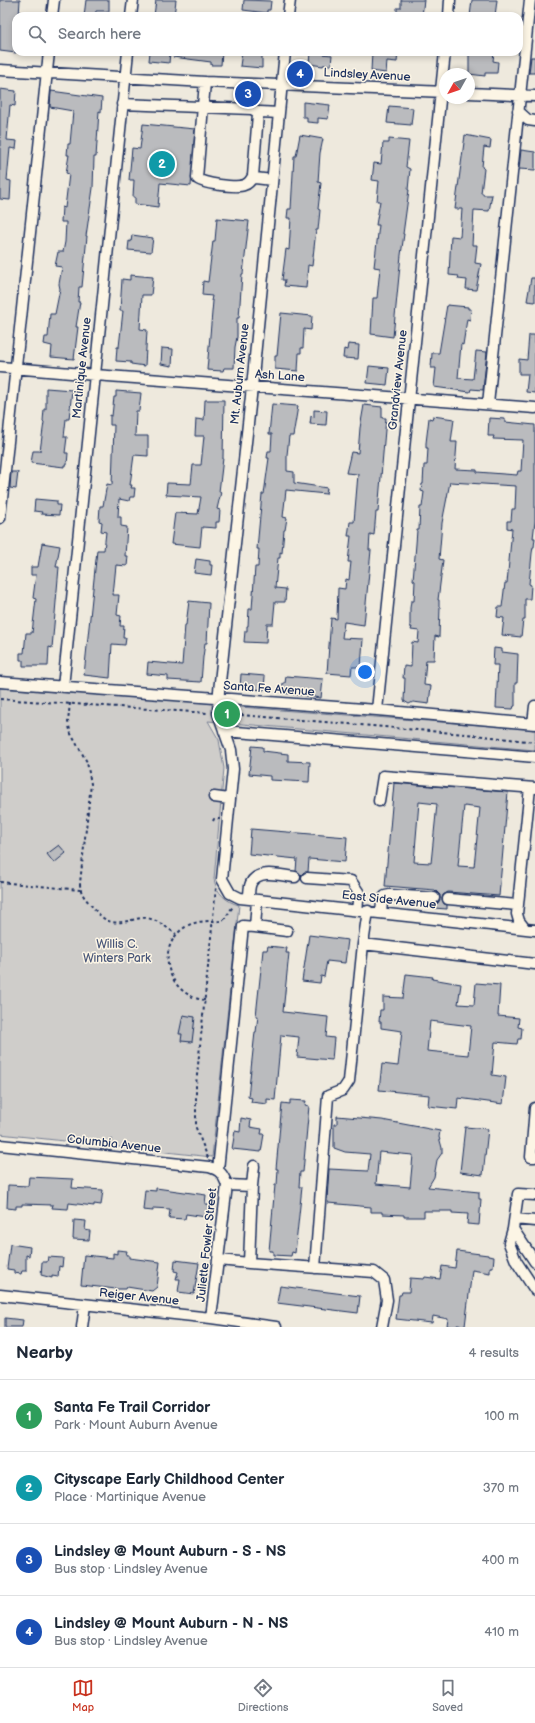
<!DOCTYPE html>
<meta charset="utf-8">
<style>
body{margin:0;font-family:"Balsamiq Sans",sans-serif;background:#f2f2f3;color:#1f2937}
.compass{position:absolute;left:439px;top:68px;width:36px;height:36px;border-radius:50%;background:#fff;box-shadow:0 2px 6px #0003;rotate:230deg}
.you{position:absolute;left:365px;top:672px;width:14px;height:14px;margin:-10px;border:3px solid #fff;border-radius:50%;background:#1a73e8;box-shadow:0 0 0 6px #1a73e833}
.badge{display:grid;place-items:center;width:26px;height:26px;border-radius:50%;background:#c8321e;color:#fff;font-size:13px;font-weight:700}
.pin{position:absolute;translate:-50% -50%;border:2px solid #fff;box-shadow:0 1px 4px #0006}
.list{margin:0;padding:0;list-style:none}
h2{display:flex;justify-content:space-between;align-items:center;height:52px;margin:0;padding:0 16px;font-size:17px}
h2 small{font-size:13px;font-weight:400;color:#747a83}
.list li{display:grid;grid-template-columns:26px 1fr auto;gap:12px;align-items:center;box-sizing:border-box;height:72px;padding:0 16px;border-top:1px solid #e0e1e3}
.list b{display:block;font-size:15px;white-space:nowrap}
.list p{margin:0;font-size:13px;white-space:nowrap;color:#747a83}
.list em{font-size:13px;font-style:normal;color:#747a83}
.icon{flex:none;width:22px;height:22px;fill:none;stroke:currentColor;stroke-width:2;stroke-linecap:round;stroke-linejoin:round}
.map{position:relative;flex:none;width:535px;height:1327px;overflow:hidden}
.search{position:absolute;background:#fff;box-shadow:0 2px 6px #0003;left:12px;right:12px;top:12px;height:44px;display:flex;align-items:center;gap:10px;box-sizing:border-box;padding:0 14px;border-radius:12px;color:#747a83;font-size:15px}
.sheet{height:340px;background:#fff}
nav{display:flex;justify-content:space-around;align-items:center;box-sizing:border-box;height:56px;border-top:1px solid #e0e1e3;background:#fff;font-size:11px;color:#747a83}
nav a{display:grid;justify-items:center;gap:2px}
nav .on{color:#c8321e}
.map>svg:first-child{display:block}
</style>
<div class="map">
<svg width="535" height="1327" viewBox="0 0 535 1327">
<rect width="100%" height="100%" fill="#eee9dd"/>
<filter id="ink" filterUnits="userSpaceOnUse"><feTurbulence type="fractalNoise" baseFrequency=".025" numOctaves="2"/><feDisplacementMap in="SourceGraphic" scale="8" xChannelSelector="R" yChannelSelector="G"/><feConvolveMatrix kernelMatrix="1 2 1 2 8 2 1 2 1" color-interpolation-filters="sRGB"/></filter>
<g filter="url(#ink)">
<!-- green -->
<path fill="#cfcdca" stroke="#757e94" d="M0 688 200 702 226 706 535 729V750L208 721 219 740 224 768 214 879C216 892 226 902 239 905L212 1157 0 1134Z"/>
<!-- building -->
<path fill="#babbbe" stroke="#1b2f5e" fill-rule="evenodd" d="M0 0H20L19 16H16V53L0 51Z
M86 0H109V11H96L95 16H84Z
M156 0H176L174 16H154Z
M244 0 271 1 270 10H267V13L243 10Z
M401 0H424L422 16H397V8H401Z
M472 0H497L495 16H470Z
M150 52H170L169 63 149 61Z
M173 52H222L221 65H211V62L173 57Z
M242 52H262V68L240 66Z
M310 52H323V54L332 55 331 65H323V66L309 64Z
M372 52H398L397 62 387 61 386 73 371 71Z
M469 52H494L493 61 498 62 497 73H485V76L469 74Z
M531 57H535V73H529Z
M0 89 16 91 15 106 10 105 7 140 17 141 16 149 10 148 7 180 11 181 10 200 0 199Z
M51 91 102 98 101 112 99 111 96 157H94L93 188 86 236H87L82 287H79L78 302H80L76 327H78L74 359 51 357 52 346 44 344 45 337H48L50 314H55L60 289 59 284 62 267 55 266 58 252H63L65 242 66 222H61L62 207 65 208 69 174 66 173 69 155H67L68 144H70L73 111 50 107Z
M303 102 330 105 328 119 318 118V123L307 122V117H303Z
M389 106 413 108 411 125 387 123Z
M143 124 195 129 191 186 160 183 158 207 135 204V197H133L134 180H129L132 148 140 149Z
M300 135 323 139 320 153 318 182 321 183 318 209 320 210 318 230H316L312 266 308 265 306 288 284 286 285 280H282L286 249 289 250 291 218H287L288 209H291L294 156H296Z
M465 135 491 140 490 148 484 147 482 167 484 169 481 193H483V195H492L489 211 474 210 472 245H477L475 263 481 264 476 290 466 289 467 280 458 279 459 276 449 275 451 236 460 237 462 209H455Z
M389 139 409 141 406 167 410 169 408 190H409L403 234H404L401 255 393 337 371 334 373 298H377L380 268 374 267 379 225H376L380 201H377L379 181 372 180 374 163 381 164 383 143H389Z
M521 150 535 152V170L519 169Z
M217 218 249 221 243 274H242L239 318H237V337L235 347 234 368H224L223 371 207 370 213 301H211L212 296 202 295 203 281 208 282 213 241H215Z
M132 235 153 238 151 252 128 250 129 241 131 242Z
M130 275 153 277 151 295H142L140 329 147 330 145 366 131 364V362L116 361 117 347H119L123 311H120L122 279 130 280Z
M531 278H535V302L527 301Z
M447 305 468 307V309H471L470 320 467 319 463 345 461 344 458 378 473 379 476 351 487 352 483 390 471 389 470 392 434 387 436 368H431L432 353H439Z
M281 313 312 316 311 330 304 329 303 348H301V353H299L298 371 275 369V356H277Z
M529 335H535V393L526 392 528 374H519V359L527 360Z
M348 344 359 345 358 359 343 358 344 349 347 350Z
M162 348 173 349 172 366 161 364Z
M369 366 389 368 387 385 367 383Z
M46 388 72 390 69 419H66L64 437H67L65 453H68L67 465H64V467L31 463 33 451H40L44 422 43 421 44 409H46Z
M116 391 141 393 139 411H136L135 436H148V456L134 455 130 485H132L131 488H135L134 497H130L129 501 119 499 118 517H121V526L127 527 125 556H128L127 566 116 565 113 595H119L117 615 121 616 120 626H124L123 638H126L125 645 112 644 110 678 84 675 97 550H104L106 532 101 531 102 522 99 521 100 506H103L107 484 112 485 114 425H110V415L112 416 114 397H116Z
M205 400H224L223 458 219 492H221L217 509 220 510 219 522H216V528L202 527 200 547 171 544 175 513 198 514 201 497 166 495 167 483 191 484 193 465H201L204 436H195L196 419 204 420Z
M272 404 298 406 293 436H289L287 455V471L294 472V483L327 488 326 494 286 490 283 517 287 518 285 530H284L282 553 280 552V558H278L275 588 286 589 285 602H275L273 624H267L266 643 244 642 245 631H247V626H248L249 609H252L255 567H258L259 549H257L262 494H264L269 458H267L268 451H271L272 434H269Z
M364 405 382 407V418H386L378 512H376L374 535 370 534 369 550H371L364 625 344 622 342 638 363 639 361 667H352L351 675 327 673 331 618 337 619 338 588 345 589 346 579 349 580 351 562H348L351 536H348L350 522H354L358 474 346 473 351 452 358 453 360 428Z
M314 410 327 411 326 425 310 424 311 416 314 417Z
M433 416 454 419 451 442H457L455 469 477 470V472L517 475 518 471H521L523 440 493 439 494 436H488L489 418 505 419V422L535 425V521L533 538H535L534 547H533L532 553 529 584 531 585 530 599H525V620H523L521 637 502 635 504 618 497 617 498 607H502L505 583H507L512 529 507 528V521H511L512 509H515L516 486 450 482 442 523 439 559 443 560 438 600H439V607H440L439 637 435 636 434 660H426L424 685 431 686 429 704 413 702 409 704 404 701 405 678H403L404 666 411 667 412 642 418 643 419 631 411 630 412 627H410V608L411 601H414L415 581 413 580 416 544 417 530H419L420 507H422L424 492 421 491 422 484H423L424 465H427L428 448H426V443L429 418 432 419Z
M11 472H18L16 489 10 488Z
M35 499 57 501V505H60L59 515 41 514 42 512 34 511Z
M42 543 60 546 56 567H59L52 648 49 647 48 666H23V660H20V653H24L26 633H32L36 599 33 598 36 575H31V567H38Z
M196 559 210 561V565H212L211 575 194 573Z
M189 601 209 603 207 643H205L203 657 201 682 168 680V676L147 674 148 662 182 665 185 625H186Z
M494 648 502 649V652L518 654 517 683H515V706H514L513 709 496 708 498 665H493Z
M241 674 265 676 264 690 240 688Z
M286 676 323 679 321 698 282 693 283 683H285Z
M252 746 263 747V751L288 754V761L310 762 309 782 270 780V776L249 774Z
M394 783 508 792 499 896 448 892 443 895 442 899 444 904 447 905V909L433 908 434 904H437L440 899V895L435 890 385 886ZM419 802 437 804 431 863 414 862ZM464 806 480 808 474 867 458 866Z
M251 829 347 837 345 862 309 859 308 872H304L301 875 296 871 297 859 249 854Z
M59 845 66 853 54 863 47 854Z
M309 935 348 940 345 963 327 961 324 977 321 976 320 983 302 981Z
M268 946 287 948 286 953H289L283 1012 328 1017 326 1037 334 1038 332 1060 297 1057 299 1037 281 1035 275 1100 267 1099V1104L251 1102 252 1098 248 1097 255 1032H256L258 1016H256L263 950H267Z
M406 974 433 977 432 979 461 984 458 1004 474 1005 476 983 500 985 498 1016 519 1018 518 1027 522 1028 521 1039H518L517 1044 495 1042 492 1075 506 1077 503 1104 458 1098 457 1109 428 1106 429 1095 379 1090 382 1064 398 1066 402 1031 381 1028V1022H379L380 1010H383V997L403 998ZM430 1021 471 1026 468 1055 427 1051Z
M183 1015 195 1017 192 1042 181 1041 182 1034H179Z
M290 1100 306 1101 305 1105 309 1106 303 1172H300L299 1187H302L295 1253 292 1252 291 1256 273 1255V1251H269L275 1185H277L278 1169H276L282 1103 290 1104Z
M337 1116 382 1120 440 1131 439 1137 442 1148V1153L437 1160 434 1177 428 1187 479 1192V1199H481L479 1225 467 1224 468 1214 452 1213V1211H424V1217H404V1215L382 1214V1212H371V1207L328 1203V1201L327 1200 329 1169 368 1171 370 1154 345 1152 334 1148V1124H337ZM379 1152 413 1155 410 1187 376 1184Z
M241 1118 251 1120 250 1127 262 1129 261 1134H264L261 1152 232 1149 235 1131 240 1132Z
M465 1127 488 1129 483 1175 460 1172Z
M29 1177 73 1179 72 1188 103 1190 101 1205 94 1204V1206L69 1203 68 1209 52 1208 53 1205 22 1204V1206H16V1209L7 1208 8 1185 28 1186Z
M156 1188 206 1195 205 1204H208L206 1217 186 1214 185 1219 169 1218 170 1209 153 1208V1211L143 1210 145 1190 156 1191Z
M74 1220 86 1221 85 1230 90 1231 89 1240 73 1239Z
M10 1244 30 1247 29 1256 26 1255V1271H22L21 1274 14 1273V1270L7 1269Z
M117 1250 127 1251 126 1255H129V1258L160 1262 157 1287 152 1291 127 1287 126 1289H116L81 1285 84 1255 113 1258V1253L117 1254Z
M457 1251 488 1255V1256L494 1257 493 1267H490V1273L472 1270 465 1326 457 1325V1327L447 1326 448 1319 433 1316 432 1323 396 1319 399 1295H401L402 1292H409L410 1278 424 1279 425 1277 440 1279 442 1266 455 1268Z
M48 1257 63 1258 62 1267 59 1266 58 1277 52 1276V1278L41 1275 42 1262H47Z
M175 1260 199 1263 194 1294 178 1292 180 1279H176L178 1272 174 1271Z
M280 1286 360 1296 358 1313 277 1303Z
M5 1318 23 1320 22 1327H5Z"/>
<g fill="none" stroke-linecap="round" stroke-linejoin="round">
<!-- minor casing -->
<g stroke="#1b2f5e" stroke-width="13">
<path id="minor" d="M52 16 54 0
M131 16 133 0
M288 16 290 0
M449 16 450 0
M285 52 252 387 219 691 218 713 231 750 233 769 222 879 230 893 240 898 535 930
M0 70 205 82 445 92
M205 82 197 178C201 184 237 188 244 185 248 184 251 180 253 176
M469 93 535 96
M122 104 252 109 259 113
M518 111 528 120 535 121
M272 180 255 178 253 176 258 114 260 112 279 113
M0 367 95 375 535 408
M488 404 530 0
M0 518 49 52
M0 682 377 710 535 724
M63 687 128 52
M377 710 445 52
M533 724 535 706
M224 731 535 757
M214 797 229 799
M379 801 383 776 535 788
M307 878 351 881 359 893 357 910
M249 899C249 894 249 887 251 883 259 868 282 876 295 877
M448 899 518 905
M381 913 382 902 385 896 390 895 434 898
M255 927 287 931
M525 929 519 921 517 914 530 788
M363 944 535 964
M535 1108 531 1157H535
M0 1145 209 1167C220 1170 223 1174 227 1185L211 1318
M218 1170 243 926 255 927 257 900
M252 1186 254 1166
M535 1195 518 1194 513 1229 509 1243 516 1261 535 1290
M515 1219 535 1221
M513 1229 535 1262
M219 1260 249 1263 252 1186 227 1185
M249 1263 374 1272 384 1280 387 1300 382 1327
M315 1268 328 1096 343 1090 349 1081 363 944 368 911
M0 1295 211 1318 276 1327
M82 1327 85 1305"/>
</g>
<!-- path -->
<path stroke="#1b2f5e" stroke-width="2" stroke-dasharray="3 3" stroke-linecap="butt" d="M0 699 208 713
M70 703 68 722 71 734 87 762 91 784 80 883C80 893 84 897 90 904 104 921 109 926 132 920 137 919 142 917 147 918 158 920 167 928 176 934
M229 714 466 734 535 742
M213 821 214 819H220
M0 882 80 890
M205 1000C172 997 154 955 180 931 189 923 199 921 211 921 215 921 219 922 223 920 227 918 229 910 234 906
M68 1141 69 1135
M111 1146 112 1139
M208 1158 196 1128V1085L216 888"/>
<!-- minor -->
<use href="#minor" stroke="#fcf5e5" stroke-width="10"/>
</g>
</g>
<g text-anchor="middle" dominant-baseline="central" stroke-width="3" stroke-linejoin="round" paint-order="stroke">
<!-- street labels -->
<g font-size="12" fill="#1b2f5e" stroke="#fcf5e5">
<text transform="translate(367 75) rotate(3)">Lindsley Avenue</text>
<text transform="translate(82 368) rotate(-84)">Martinique Avenue</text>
<text transform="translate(240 374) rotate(-84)">Mt. Auburn Avenue</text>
<text transform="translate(280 376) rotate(4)">Ash Lane</text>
<text transform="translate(398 380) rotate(-84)">Grandview Avenue</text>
<text transform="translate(269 689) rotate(4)">Santa Fe Avenue</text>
<text transform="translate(389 900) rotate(6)">East Side Avenue</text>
<text transform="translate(114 1144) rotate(6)">Columbia Avenue</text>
<text transform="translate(207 1245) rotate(-84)">Juliette Fowler Street</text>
<text transform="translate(139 1297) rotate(6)">Reiger Avenue</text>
</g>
<!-- park labels -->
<g font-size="12" fill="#485679" stroke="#fcf5e5">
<text x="117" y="944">Willis C.<tspan x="117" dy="14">Winters Park</tspan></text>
</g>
</g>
</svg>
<svg class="compass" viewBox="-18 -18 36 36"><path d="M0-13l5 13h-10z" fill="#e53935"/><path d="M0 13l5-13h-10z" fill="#747a83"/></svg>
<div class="you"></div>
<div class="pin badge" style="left:227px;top:714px;background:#2e9e5b">1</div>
<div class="pin badge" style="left:162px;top:164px;background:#0f9aa8">2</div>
<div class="pin badge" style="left:248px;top:94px;background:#1a4fb4">3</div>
<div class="pin badge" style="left:300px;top:74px;background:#1a4fb4">4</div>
<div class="search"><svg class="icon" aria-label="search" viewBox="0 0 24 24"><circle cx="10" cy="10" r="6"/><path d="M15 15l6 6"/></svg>Search here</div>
</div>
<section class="sheet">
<h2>Nearby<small>4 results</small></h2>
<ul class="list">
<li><span class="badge" style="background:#2e9e5b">1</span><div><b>Santa Fe Trail Corridor</b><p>Park · Mount Auburn Avenue</p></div><em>100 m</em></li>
<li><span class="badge" style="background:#0f9aa8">2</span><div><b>Cityscape Early Childhood Center</b><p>Place · Martinique Avenue</p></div><em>370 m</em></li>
<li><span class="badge" style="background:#1a4fb4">3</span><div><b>Lindsley @ Mount Auburn - S - NS</b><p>Bus stop · Lindsley Avenue</p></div><em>400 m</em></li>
<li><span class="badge" style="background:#1a4fb4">4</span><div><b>Lindsley @ Mount Auburn - N - NS</b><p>Bus stop · Lindsley Avenue</p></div><em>410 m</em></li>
</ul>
</section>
<nav>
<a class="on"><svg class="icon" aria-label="map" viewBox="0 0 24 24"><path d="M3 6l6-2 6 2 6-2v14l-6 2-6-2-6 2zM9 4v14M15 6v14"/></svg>Map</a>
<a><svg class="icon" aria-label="directions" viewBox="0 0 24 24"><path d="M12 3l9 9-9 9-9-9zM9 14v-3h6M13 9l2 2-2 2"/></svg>Directions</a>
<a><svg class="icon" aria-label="saved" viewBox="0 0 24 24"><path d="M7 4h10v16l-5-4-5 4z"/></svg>Saved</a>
</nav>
